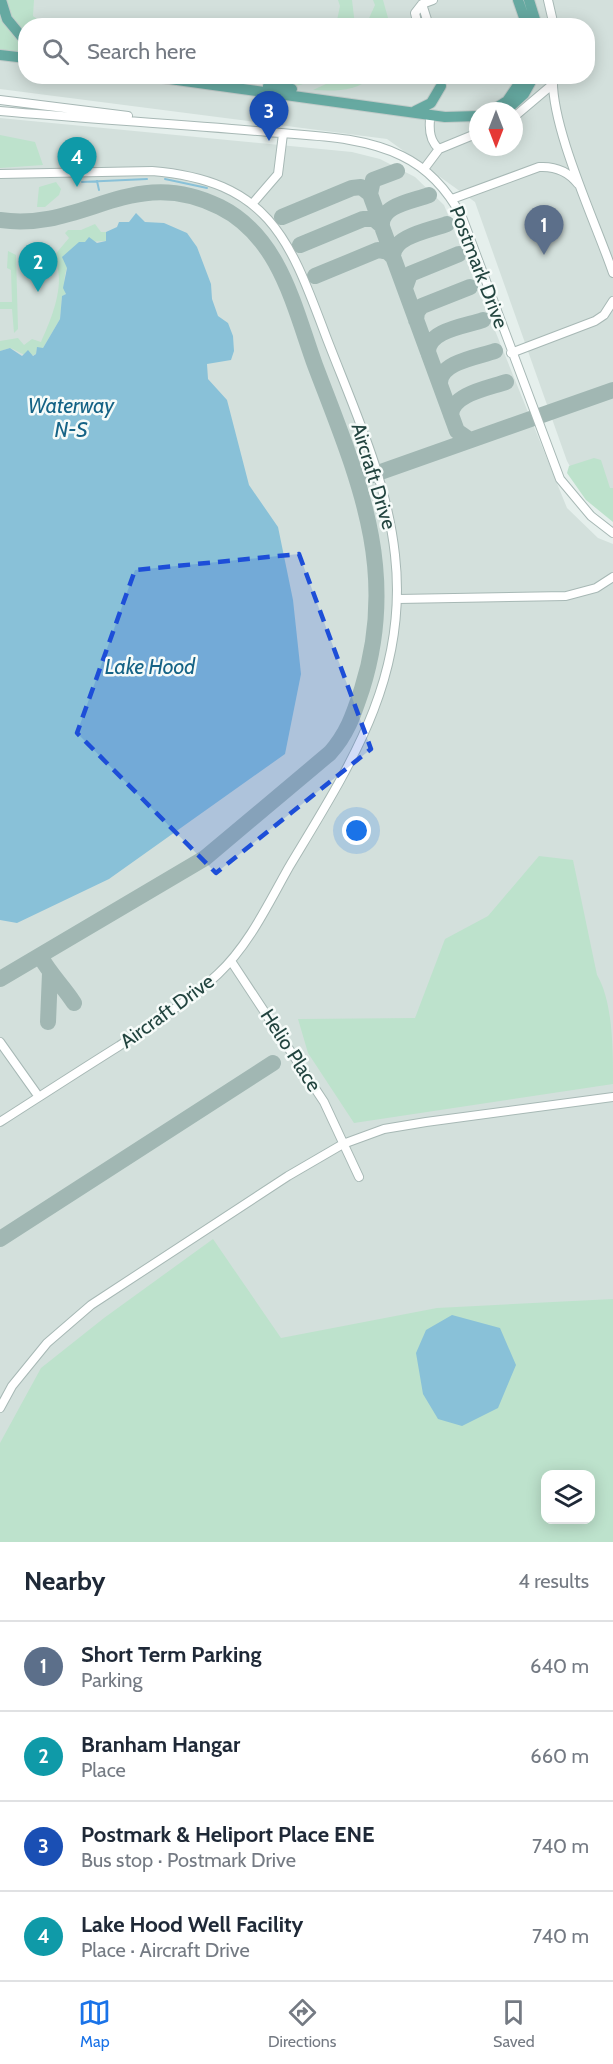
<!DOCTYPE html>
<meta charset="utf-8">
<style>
body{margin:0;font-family:Cabin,sans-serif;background:#f2f2f3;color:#1f2937}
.controls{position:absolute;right:18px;bottom:18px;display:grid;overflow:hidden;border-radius:12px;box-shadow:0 3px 15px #0003}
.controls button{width:54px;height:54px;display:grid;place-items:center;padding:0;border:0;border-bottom:2px solid #e0e1e3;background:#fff;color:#1f2937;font:30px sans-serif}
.compass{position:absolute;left:469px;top:102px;width:54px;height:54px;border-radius:50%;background:#fff;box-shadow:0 3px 15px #0003;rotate:180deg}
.you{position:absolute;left:357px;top:831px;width:21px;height:21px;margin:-15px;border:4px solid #fff;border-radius:50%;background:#1a73e8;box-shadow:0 0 0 9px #1a73e833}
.badge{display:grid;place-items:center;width:39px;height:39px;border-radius:50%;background:#1a73e8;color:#fff;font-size:20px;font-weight:700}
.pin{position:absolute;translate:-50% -50px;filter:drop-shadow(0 2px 3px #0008)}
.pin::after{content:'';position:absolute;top:32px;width:21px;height:18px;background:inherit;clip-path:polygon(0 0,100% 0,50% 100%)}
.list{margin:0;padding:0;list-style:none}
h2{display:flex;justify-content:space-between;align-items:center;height:78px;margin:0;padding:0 24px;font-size:26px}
h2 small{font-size:20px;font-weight:400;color:#747a83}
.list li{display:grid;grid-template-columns:39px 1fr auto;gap:18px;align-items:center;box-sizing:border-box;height:90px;padding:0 24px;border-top:2px solid #e0e1e3}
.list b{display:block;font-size:22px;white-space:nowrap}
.list p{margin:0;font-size:20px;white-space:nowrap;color:#747a83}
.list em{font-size:20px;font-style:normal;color:#747a83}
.icon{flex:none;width:33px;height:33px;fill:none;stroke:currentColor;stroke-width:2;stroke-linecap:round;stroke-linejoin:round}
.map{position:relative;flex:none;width:613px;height:1542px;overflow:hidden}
.search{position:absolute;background:#fff;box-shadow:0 3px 15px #0003;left:18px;right:18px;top:18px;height:66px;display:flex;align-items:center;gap:15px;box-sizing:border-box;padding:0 21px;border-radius:24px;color:#747a83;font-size:22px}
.sheet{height:438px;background:#fff}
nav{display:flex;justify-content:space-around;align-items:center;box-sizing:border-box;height:84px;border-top:2px solid #e0e1e3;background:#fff;font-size:16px;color:#747a83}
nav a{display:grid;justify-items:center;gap:3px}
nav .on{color:#1a73e8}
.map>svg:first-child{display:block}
</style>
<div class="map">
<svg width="613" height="1542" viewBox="0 0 613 1542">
<rect width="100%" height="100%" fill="#e5efec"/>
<!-- built -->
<path fill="#d3e0dc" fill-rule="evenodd" d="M0 0H613V515L589 501 567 461 475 202 387 139 0 89ZM26 26H588V76H26ZM478 111H514V147H478Z
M0 118 352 152 380 159 415 177 444 205 567 508 598 538 613 544V1542H0ZM546 1474H590V1520H546Z"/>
<!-- green -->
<path fill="#bde2cc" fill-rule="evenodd" d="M5 0H34L33 16 38 20 77 25 26 26 25 36 12 20Z
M338 0H352L355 25H336L340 6Z
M373 0H383L390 25H366L375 5Z
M0 11 9 30 25 47V54L0 50Z
M215 77H326L293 87Z
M341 77H372C356 92 334 91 313 90Z
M0 135 35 142 43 165 0 168Z
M56 182 61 189 59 195 45 207H37L39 187Z
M95 224 101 232H106L107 241 85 242C69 260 61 271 66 294L62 296 60 319 43 348H37L36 354C25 359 20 351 10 348L0 351V341L18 338 24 345 32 339 41 342C51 320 68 280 53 257L69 238 65 233 68 230H81Z
M8 251 16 255 18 329 14 333 12 309H0V302H12L11 270 7 268Z
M594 458 601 460 610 488H613V522L586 500 567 473 569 466Z
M539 856 573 860 597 975C613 1002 613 1049 613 1084L354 1123 308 1053 298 1019 415 1018 445 939 488 916Z
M213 1239 281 1338 437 1308 613 1299V1542H0V1443L41 1368 104 1318ZM546 1474H590V1520H546Z"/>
<!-- water -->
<path fill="#89c1d8" d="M136 213 145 222 164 223 187 233 197 247 211 284 212 299 218 316 228 323 233 336 234 351 231 360 207 364 208 379 227 400 249 485 278 527 293 600 301 674 285 754 109 879 17 923 0 920V351L10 348 22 356 28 350 33 356 36 354 37 347 43 348 60 319 62 296 66 294 63 288 67 268 62 257 79 242H85L89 237 97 243 106 241V232L117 227 119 222H129Z
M452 1315 500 1328 516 1365 498 1408 462 1426 438 1419 423 1394 416 1353 426 1330Z"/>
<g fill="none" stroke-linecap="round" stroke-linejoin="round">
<!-- stream -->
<path stroke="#89c1d8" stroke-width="2" d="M165 179 207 188
M97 181 99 190
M82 182 147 179"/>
<!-- taxiway -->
<path stroke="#a1b7b3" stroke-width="16" d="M397 171 373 180 370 194 457 431 470 440
M282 217 352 188 361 187 370 194
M0 220C85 232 132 163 220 207 280 237 294 307 315 365 357 476 400 569 362 689 354 713 348 733 330 753L205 858 0 979
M382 226C380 205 414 201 429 195
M300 245 363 219H374L382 226
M393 257C392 236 431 230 447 224
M315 276 378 250 388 252 393 257
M405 288 410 274 459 254
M416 320 417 312 422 306 470 287
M428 352C428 330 466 326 483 320
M440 383C440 362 478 357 495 351
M451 415C452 394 489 388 506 382
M358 480 613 390
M40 956C50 974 63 986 74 1003
M48 1022 50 973
M0 1239 273 1063"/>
<!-- minor casing -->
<g stroke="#a7b8b5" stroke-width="10">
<path id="minor" d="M548 0 554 26
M422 4 429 26
M418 26 415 13 422 4 433 0
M437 76 441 86
M553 76C550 126 596 223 613 273
M0 100 128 116
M0 111C89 119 179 124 268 132 312 136 362 136 402 156 429 169 448 191 462 217L560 479 591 516 613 533
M514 117 553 84
M430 120C429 131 430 141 439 149
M424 169 439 149 478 133
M0 174 152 171C271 181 290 241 327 339 354 409 387 480 395 555 409 678 349 767 289 867 268 904 249 945 218 974 188 1002 153 1023 119 1046 79 1071 39 1097 0 1122
M452 199 539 167C555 166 568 171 578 184
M253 203 278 174 283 134
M511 353 595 321 604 315 613 301
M398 599 566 596 596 588 613 577
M231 961 324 1102 359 1177
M0 1042 39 1097
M0 1408 12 1386 47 1343 91 1305 288 1176 343 1144 384 1129 426 1122 613 1097"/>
</g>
<!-- major casing -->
<g stroke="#c1cbc9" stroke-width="12">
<path id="major" d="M1 0 7 19 26 42
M518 0 527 26
M529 0 537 26
M0 55 26 58
M148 76 445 117 478 116
M268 86 292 89
M512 105 524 94 534 76
M415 111 431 103 441 86
M491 111 507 101 524 76"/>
</g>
<!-- minor -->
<use href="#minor" stroke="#fff" stroke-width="8"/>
<!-- major -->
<use href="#major" stroke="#66a9a1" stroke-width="10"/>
</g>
<!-- marked area -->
<path fill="#1d4ed8" fill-opacity="0.2" stroke="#1d4ed8" stroke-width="4.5" stroke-dasharray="12 8" stroke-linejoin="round" d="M299 554 371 749 216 873 77 733 135 570Z"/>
<g text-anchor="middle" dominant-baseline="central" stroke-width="5" stroke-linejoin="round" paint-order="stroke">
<!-- street labels -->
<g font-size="20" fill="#22443f" stroke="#f6fbf9">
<text transform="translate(479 267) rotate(69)">Postmark Drive</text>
<text transform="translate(374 476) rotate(73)">Aircraft Drive</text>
<text transform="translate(167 1011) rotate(-36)">Aircraft Drive</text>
<text transform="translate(291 1050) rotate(57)">Helio Place</text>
</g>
<!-- water labels -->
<g font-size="21" font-style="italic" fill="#156386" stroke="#f6fbf9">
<text x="71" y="405">Waterway<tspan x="71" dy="24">N-S</tspan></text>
<text x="150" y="666">Lake Hood</text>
</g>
</g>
</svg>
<div class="controls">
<button><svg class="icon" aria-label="layers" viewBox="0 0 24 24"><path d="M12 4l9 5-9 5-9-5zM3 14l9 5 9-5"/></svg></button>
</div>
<svg class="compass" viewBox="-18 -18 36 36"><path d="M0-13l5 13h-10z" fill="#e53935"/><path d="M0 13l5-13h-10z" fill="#747a83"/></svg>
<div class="you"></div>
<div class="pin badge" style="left:544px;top:255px;background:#5c6f8a">1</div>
<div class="pin badge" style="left:38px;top:292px;background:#0f9aa8">2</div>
<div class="pin badge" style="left:269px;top:141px;background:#1a4fb4">3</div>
<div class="pin badge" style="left:77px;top:187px;background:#0f9aa8">4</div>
<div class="search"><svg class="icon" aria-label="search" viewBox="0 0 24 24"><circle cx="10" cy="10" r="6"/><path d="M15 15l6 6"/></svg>Search here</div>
</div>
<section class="sheet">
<h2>Nearby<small>4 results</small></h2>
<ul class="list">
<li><span class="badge" style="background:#5c6f8a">1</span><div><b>Short Term Parking</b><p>Parking</p></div><em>640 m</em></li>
<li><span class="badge" style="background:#0f9aa8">2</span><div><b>Branham Hangar</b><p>Place</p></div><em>660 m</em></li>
<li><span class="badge" style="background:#1a4fb4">3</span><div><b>Postmark &amp; Heliport Place ENE</b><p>Bus stop · Postmark Drive</p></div><em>740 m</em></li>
<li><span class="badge" style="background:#0f9aa8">4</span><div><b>Lake Hood Well Facility</b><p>Place · Aircraft Drive</p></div><em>740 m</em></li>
</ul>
</section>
<nav>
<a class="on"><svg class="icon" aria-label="map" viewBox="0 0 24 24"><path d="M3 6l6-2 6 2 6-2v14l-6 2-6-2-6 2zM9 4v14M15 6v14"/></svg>Map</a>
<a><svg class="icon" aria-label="directions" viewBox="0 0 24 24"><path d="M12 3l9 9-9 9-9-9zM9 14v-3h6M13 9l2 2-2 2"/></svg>Directions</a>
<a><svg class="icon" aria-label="saved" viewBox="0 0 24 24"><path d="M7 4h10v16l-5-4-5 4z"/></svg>Saved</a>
</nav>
